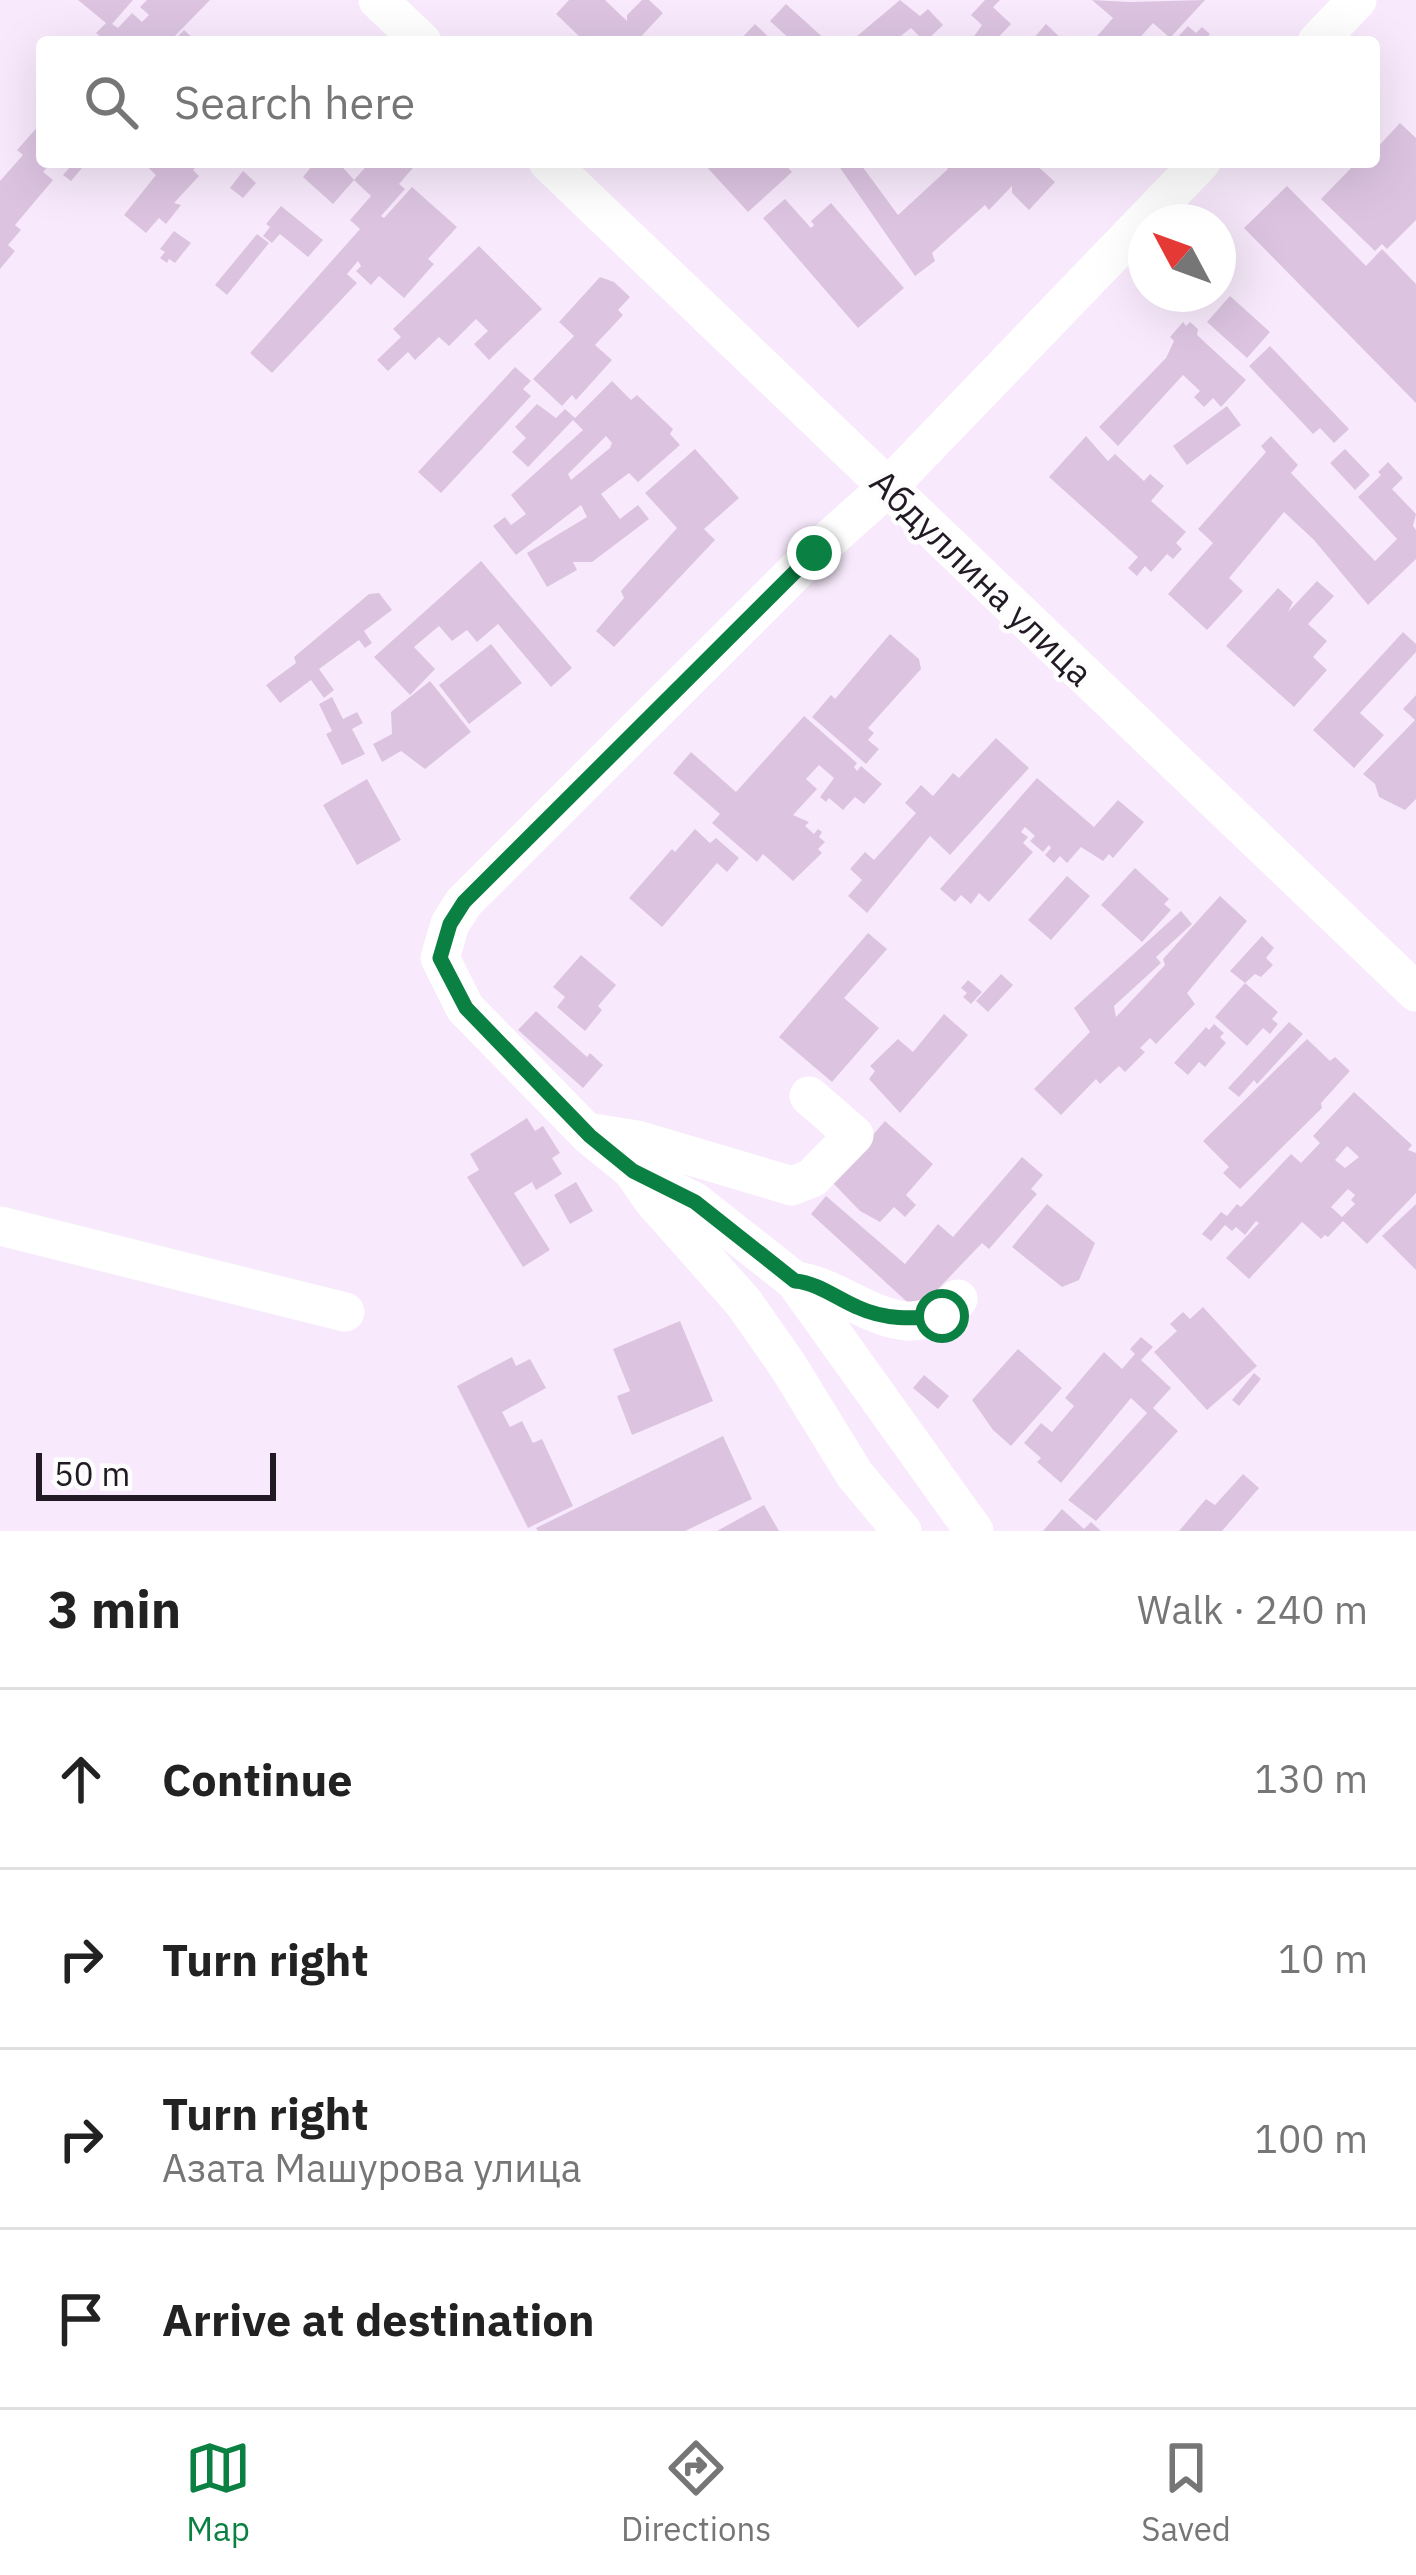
<!DOCTYPE html>
<meta charset="utf-8">
<style>
body{margin:0;font-family:"IBM Plex Sans",sans-serif;background:#f6f6f6;color:#222}
.compass{position:absolute;left:1128px;top:204px;width:108px;height:108px;border-radius:50%;background:#fff;box-shadow:0 12px 48px #0002;rotate:311deg}
.scale{position:absolute;left:36px;bottom:30px;width:240px;box-sizing:border-box;padding-left:12px;border:6px solid #211923;border-top:0;font-size:33px;line-height:42px;white-space:nowrap;color:#211923;-webkit-text-stroke:9px #fdfdfd;paint-order:stroke}
.stop{position:absolute;width:36px;height:36px;margin:-27px;border:9px solid #0b8043;border-radius:50%;background:#fff}
.stop.end{background:#0b8043;border-color:#fff;box-shadow:0 3px 12px #0008}
.list{margin:0;padding:0;list-style:none}
h2{display:flex;justify-content:space-between;align-items:center;height:156px;margin:0;padding:0 48px;font-size:51px}
h2 small{font-size:39px;font-weight:400;color:#767676}
.list li{display:grid;grid-template-columns:78px 1fr auto;gap:36px;align-items:center;box-sizing:border-box;height:180px;padding:0 48px;border-top:3px solid #e0e0e0}
.list b{display:block;font-size:45px;white-space:nowrap}
.list p{margin:0;font-size:39px;white-space:nowrap;color:#767676}
.list em{font-size:39px;font-style:normal;color:#767676}
.icon{flex:none;width:66px;height:66px;fill:none;stroke:currentColor;stroke-width:2;stroke-linecap:round;stroke-linejoin:round}
.map{position:relative;flex:none;width:1416px;height:1531px;overflow:hidden}
.search{position:absolute;background:#fff;box-shadow:0 12px 48px #0002;left:36px;right:36px;top:36px;height:132px;display:flex;align-items:center;gap:30px;box-sizing:border-box;padding:0 42px;border-radius:12px;color:#767676;font-size:45px}
.sheet{height:876px;background:#fff}
nav{display:flex;justify-content:space-around;align-items:center;box-sizing:border-box;height:168px;border-top:3px solid #e0e0e0;background:#fff;font-size:33px;color:#767676}
nav a{display:grid;justify-items:center;gap:6px}
nav .on{color:#0b8043}
.map>svg:first-child{display:block}
</style>
<div class="map">
<svg width="1416" height="1531" viewBox="0 0 1416 1531">
<rect width="100%" height="100%" fill="#f8eafc"/>
<!-- building -->
<path fill="#dcc4e1" fill-rule="evenodd" d="M78 0H133L112 24 118 28 132 13 142 22 149 15 140 7 147 0H210L169 42 163 38 159 42H106L96 33 106 23Z
M569 0H605L627 21V15L642 0H649L663 13 636 42H585L556 14Z
M900 0 920 16 928 9 943 25 925 42 911 28 893 42H850Z
M985 0H1000L993 7 1011 24 994 42H970L982 25 971 15Z
M1092 0 1130 2 1205 0 1170 38 1153 23 1136 42H1092L1113 18Z
M786 4 828 42H793L770 21Z
M755 24 774 42H738Z
M1046 24 1065 42 1032 40Z
M1188 26 1196 33 1202 27 1210 34 1203 42H1173Z
M184 30 197 42H172Z
M42 122V162H52L43 172 53 180 15 225 21 230 8 245 15 251 0 269V181L23 155 17 150Z
M1400 123 1416 138V220L1387 249 1382 244 1375 251 1321 199 1357 162H1374V151Z
M67 162H87L71 181 63 175 71 166Z
M142 162H200L193 170 199 176 174 203 181 205 166 224 159 218 146 233 124 215 156 175Z
M315 162H338L354 180 333 204 303 177Z
M370 162H418L399 184 405 189 381 216 384 218 412 187 457 227 428 259 434 264 404 298 379 276 371 285 356 271 361 266 358 261 347 274 357 283 272 373 250 353 360 229 350 220 371 196 354 180Z
M709 162H783L792 172 748 212 705 165Z
M836 162H859L898 215 948 169 940 162H1033L1055 182 1029 210 1012 193V186L989 210 985 205 932 253 935 261 915 276Z
M243 171 256 183 243 198 230 188Z
M1287 186 1366 266 1382 249 1416 284V403L1244 228Z
M785 199 811 228 814 225 811 221 831 203 904 288 858 328 763 218Z
M281 206 323 240 308 257 280 234 272 243 263 236 270 227 266 224Z
M174 231 191 243 175 263 169 259 167 263 160 258 165 252 160 249Z
M257 234 269 243 227 295 215 285Z
M479 246 542 309 489 360 474 344 488 331 476 319 449 346 439 337 415 360 408 352 388 371 377 360 401 337 393 329Z
M600 277 614 282 630 297 618 310 623 315 595 345 612 360 576 400 572 395 562 406 533 379 574 336 559 322Z
M1230 296 1270 332 1247 358 1207 322Z
M1183 322 1186 326 1190 322 1198 329 1197 335 1246 380 1221 407 1213 398 1204 407 1194 397 1200 391 1183 375 1118 446 1099 427 1166 358 1174 341 1170 337Z
M1270 346 1349 429 1334 443 1320 428 1313 434 1249 366Z
M515 367 531 381 523 389 531 396 441 493 418 472Z
M612 381 631 400 637 395 673 429 670 434 680 445 638 482 629 473 601 494 620 519 638 505 649 519 592 562H573L577 570 547 587 527 553 587 517 581 505 516 555 493 526 505 517 511 525 526 514 511 495 583 430 573 420 528 467 512 452 526 438 515 427 537 404 556 418 565 409 575 418ZM606 436 612 443 610 448 571 480 568 474Z
M1227 406 1241 425 1187 465 1173 446Z
M1086 436 1108 461 1115 454 1144 481 1150 474 1164 486 1151 501 1186 532 1176 543 1182 549 1173 559 1167 554 1151 572 1145 566 1137 576 1128 568 1138 557 1049 477Z
M1271 436 1298 465 1291 473 1375 561 1397 539 1358 497 1381 475 1378 472 1388 462 1403 478 1392 489 1416 514 1413 526 1416 530V559L1368 605 1314 540 1284 512 1229 578 1243 591 1207 630 1168 594 1213 543 1198 529 1266 452 1261 446Z
M695 449 739 498 704 529 715 540 614 647 596 631 624 598 621 591 677 528 645 493Z
M1345 449 1370 475 1355 490 1330 463Z
M481 561 572 668 551 687 498 624 477 642 467 630 452 641 439 626 414 647 435 669 410 695 374 657Z
M1317 581 1334 596 1308 624 1327 641 1313 657 1327 670 1294 707 1226 646 1278 588 1293 602 1288 612Z
M379 593 392 610 364 631 372 643 365 648 359 640 319 669 334 690 324 698 311 680 280 703 266 685 296 663 294 657 369 594Z
M1403 632 1416 644V652L1360 713 1384 735 1354 768 1313 730Z
M890 634 919 659 921 669 868 728 874 733 868 740 879 749 866 764 812 717 831 695 835 699Z
M491 644 522 683 469 724 439 685Z
M430 681 471 732 425 769 401 751 382 762 373 744 392 734 391 712Z
M1416 695V799L1405 810 1379 797 1375 784 1363 774 1415 720 1403 709Z
M332 697 343 719 357 712 363 723 352 729 365 754 342 765 326 734 332 731 319 704Z
M804 716 857 763 854 767 857 771 861 766 882 784 864 804 855 797 843 810 829 798 826 802 820 797 834 778 819 765 806 779 817 789 793 815 809 822 805 826 814 834 818 829 822 832 819 837 825 842 818 849 822 853 793 881 763 854 757 862 712 823 720 814 673 773 691 752 736 792Z
M996 738 1029 768 950 855 930 836 867 913 848 896 862 880 850 869 865 852 874 860 916 813 905 803 921 785 933 796 953 773 959 778Z
M1037 778 1094 827 1118 800 1144 822 1113 858 1109 854 1103 861 1081 847 1067 863 1060 856 1054 863 1045 855 1051 848 1049 845 1043 852 1030 841 1035 836 1025 827 1021 832 1028 837 1023 843 1033 852 989 902 979 893 971 904 961 895 955 902 940 889Z
M367 779 401 840 357 865 323 805Z
M695 829 710 843 716 838 739 858 727 872 717 863 662 927 629 898 672 849 675 852Z
M1135 868 1169 899 1164 904 1171 910 1142 942 1101 905Z
M1067 876 1090 896 1051 940 1028 920Z
M1220 896 1247 921 1187 993 1195 1004 1156 1044 1150 1038 1140 1048 1145 1052 1125 1072 1119 1066 1100 1084 1096 1079 1061 1115 1034 1089 1090 1032 1074 1008 1181 911 1192 924 1156 957 1161 963 1114 1006 1116 1017 1165 965 1163 959Z
M868 933 887 949 844 998 879 1028 832 1082 779 1037Z
M1262 936 1274 948 1266 958 1273 965 1261 977 1255 974 1245 983 1278 1012 1272 1019 1278 1024 1270 1034 1263 1028 1247 1046 1215 1017 1245 983 1230 971Z
M581 955 616 985 598 1006 602 1010 585 1031 557 1007 565 997 553 987Z
M1001 974 1013 985 988 1012 976 1001Z
M968 980 982 992 971 1004 963 997 967 993 961 988Z
M536 1011 587 1057 590 1053 603 1065 583 1088 518 1030Z
M944 1014 968 1035 900 1113 869 1079 875 1071 870 1066 898 1039 913 1052Z
M1289 1022 1303 1034 1257 1084 1254 1080 1239 1097 1228 1088Z
M1214 1024 1224 1033 1220 1037 1226 1043 1205 1067 1199 1062 1188 1075 1174 1063 1206 1027 1209 1030Z
M1307 1039 1330 1061 1335 1057 1350 1071 1321 1103 1322 1108 1240 1189 1223 1173 1229 1167 1203 1141Z
M1354 1092 1412 1145 1408 1150 1416 1153V1193L1367 1244 1343 1221 1328 1237 1325 1235 1321 1239 1302 1222 1249 1279 1226 1258 1259 1223 1256 1221 1245 1235 1236 1227 1232 1231 1225 1225 1211 1241 1202 1234 1221 1212 1227 1216 1237 1204 1241 1207 1291 1154 1301 1163 1320 1143 1313 1136ZM1347 1146 1359 1157 1345 1168 1335 1160ZM1348 1189 1355 1195 1351 1200 1355 1204 1342 1217 1331 1207Z
M527 1118 535 1131 543 1126 560 1153 552 1158 562 1174 536 1190 532 1182 514 1193 550 1250 523 1267 467 1177 479 1170 470 1154Z
M885 1121 933 1164 906 1195 916 1205 905 1217 894 1207 880 1222 860 1211 832 1182Z
M1022 1157 1043 1175 1031 1189 1037 1194 989 1249 982 1243 917 1311 811 1214 826 1196 905 1264 938 1224 953 1237Z
M576 1182 593 1211 570 1224 554 1195Z
M1047 1204 1095 1243 1079 1280 1062 1287 1012 1247Z
M1416 1204V1270L1382 1236Z
M1203 1307 1257 1366 1207 1410 1154 1352 1177 1331 1170 1324 1183 1312 1190 1319Z
M680 1321 713 1401 632 1435 617 1396 630 1391 613 1349Z
M1141 1337 1153 1347 1141 1360 1171 1388 1153 1408 1178 1431 1096 1521 1068 1500 1147 1413 1131 1398 1061 1483 1037 1462 1041 1458 1024 1443 1041 1423 1052 1432 1074 1406 1065 1398 1104 1352 1122 1369 1135 1354 1130 1349Z
M1018 1349 1062 1388 1011 1446 993 1430 972 1400Z
M512 1357 516 1366 530 1359 546 1388 502 1412 510 1427 522 1421 533 1443 542 1439 573 1506 528 1528 457 1386Z
M1254 1373 1261 1379 1239 1406 1232 1400Z
M924 1375 949 1396 938 1409 913 1388Z
M723 1436 752 1499 685 1531H538L536 1528Z
M1243 1474 1259 1488 1222 1531H1179L1206 1499 1215 1505Z
M764 1505 779 1531H717Z
M1062 1509 1084 1529 1091 1522 1101 1531H1043Z"/>
<g fill="none" stroke-linecap="round" stroke-linejoin="round">
<!-- minor -->
<path stroke="#fff" stroke-width="39" d="M378 0 422 42
M1317 42 1357 0
M548 162 1416 992
M586 1132 637 1140 792 1186 812 1178 854 1135 809 1096
M643 1176 695 1202 795 1281 974 1531
M0 1226 345 1312
M795 1281C850 1287 903 1355 958 1299
M902 1531 855 1475 788 1366 744 1303 652 1199 633 1171 590 1136 465 1008 440 958 450 924 464 902 814 553 888 487 1201 162"/>
</g>
<g fill="none" stroke-linecap="round" stroke-linejoin="round">
<!-- route -->
<path stroke="#0b8043" stroke-width="15" d="M814 553 464 902 450 924 440 958 466 1008 590 1136 633 1171 695 1202 795 1281C818 1283 836 1298 857 1307 885 1320 912 1319 942 1316"/>
</g>
<g text-anchor="middle" dominant-baseline="central" stroke-width="9" stroke-linejoin="round" paint-order="stroke">
<!-- street labels -->
<g font-size="36" fill="#211923" stroke="#fdfdfd">
<text transform="translate(982 577) rotate(44)">Абдуллина улица</text>
</g>
</g>
</svg>
<svg class="compass" viewBox="-18 -18 36 36"><path d="M0-13l5 13h-10z" fill="#e53935"/><path d="M0 13l5-13h-10z" fill="#767676"/></svg>
<div class="scale">50 m</div>
<div class="stop" style="left:942px;top:1316px"></div>
<div class="stop end" style="left:814px;top:553px"></div>
<div class="search"><svg class="icon" aria-label="search" viewBox="0 0 24 24"><circle cx="10" cy="10" r="6"/><path d="M15 15l6 6"/></svg>Search here</div>
</div>
<section class="sheet">
<h2>3 min<small>Walk · 240 m</small></h2>
<ul class="list">
<li><svg class="icon" aria-label="ahead" viewBox="0 0 24 24"><path d="M12 20V5M6 11l6-6 6 6"/></svg><div><b>Continue</b></div><em>130 m</em></li>
<li><svg class="icon" aria-label="right" viewBox="0 0 24 24"><path d="M7 20v-9h11M14 6l5 5-5 5"/></svg><div><b>Turn right</b></div><em>10 m</em></li>
<li><svg class="icon" aria-label="right" viewBox="0 0 24 24"><path d="M7 20v-9h11M14 6l5 5-5 5"/></svg><div><b>Turn right</b><p>Азата Машурова улица</p></div><em>100 m</em></li>
<li><svg class="icon" aria-label="arrive" viewBox="0 0 24 24"><path d="M6 21V4h12l-3 4 3 4H6"/></svg><div><b>Arrive at destination</b></div></li>
</ul>
</section>
<nav>
<a class="on"><svg class="icon" aria-label="map" viewBox="0 0 24 24"><path d="M3 6l6-2 6 2 6-2v14l-6 2-6-2-6 2zM9 4v14M15 6v14"/></svg>Map</a>
<a><svg class="icon" aria-label="directions" viewBox="0 0 24 24"><path d="M12 3l9 9-9 9-9-9zM9 14v-3h6M13 9l2 2-2 2"/></svg>Directions</a>
<a><svg class="icon" aria-label="saved" viewBox="0 0 24 24"><path d="M7 4h10v16l-5-4-5 4z"/></svg>Saved</a>
</nav>
